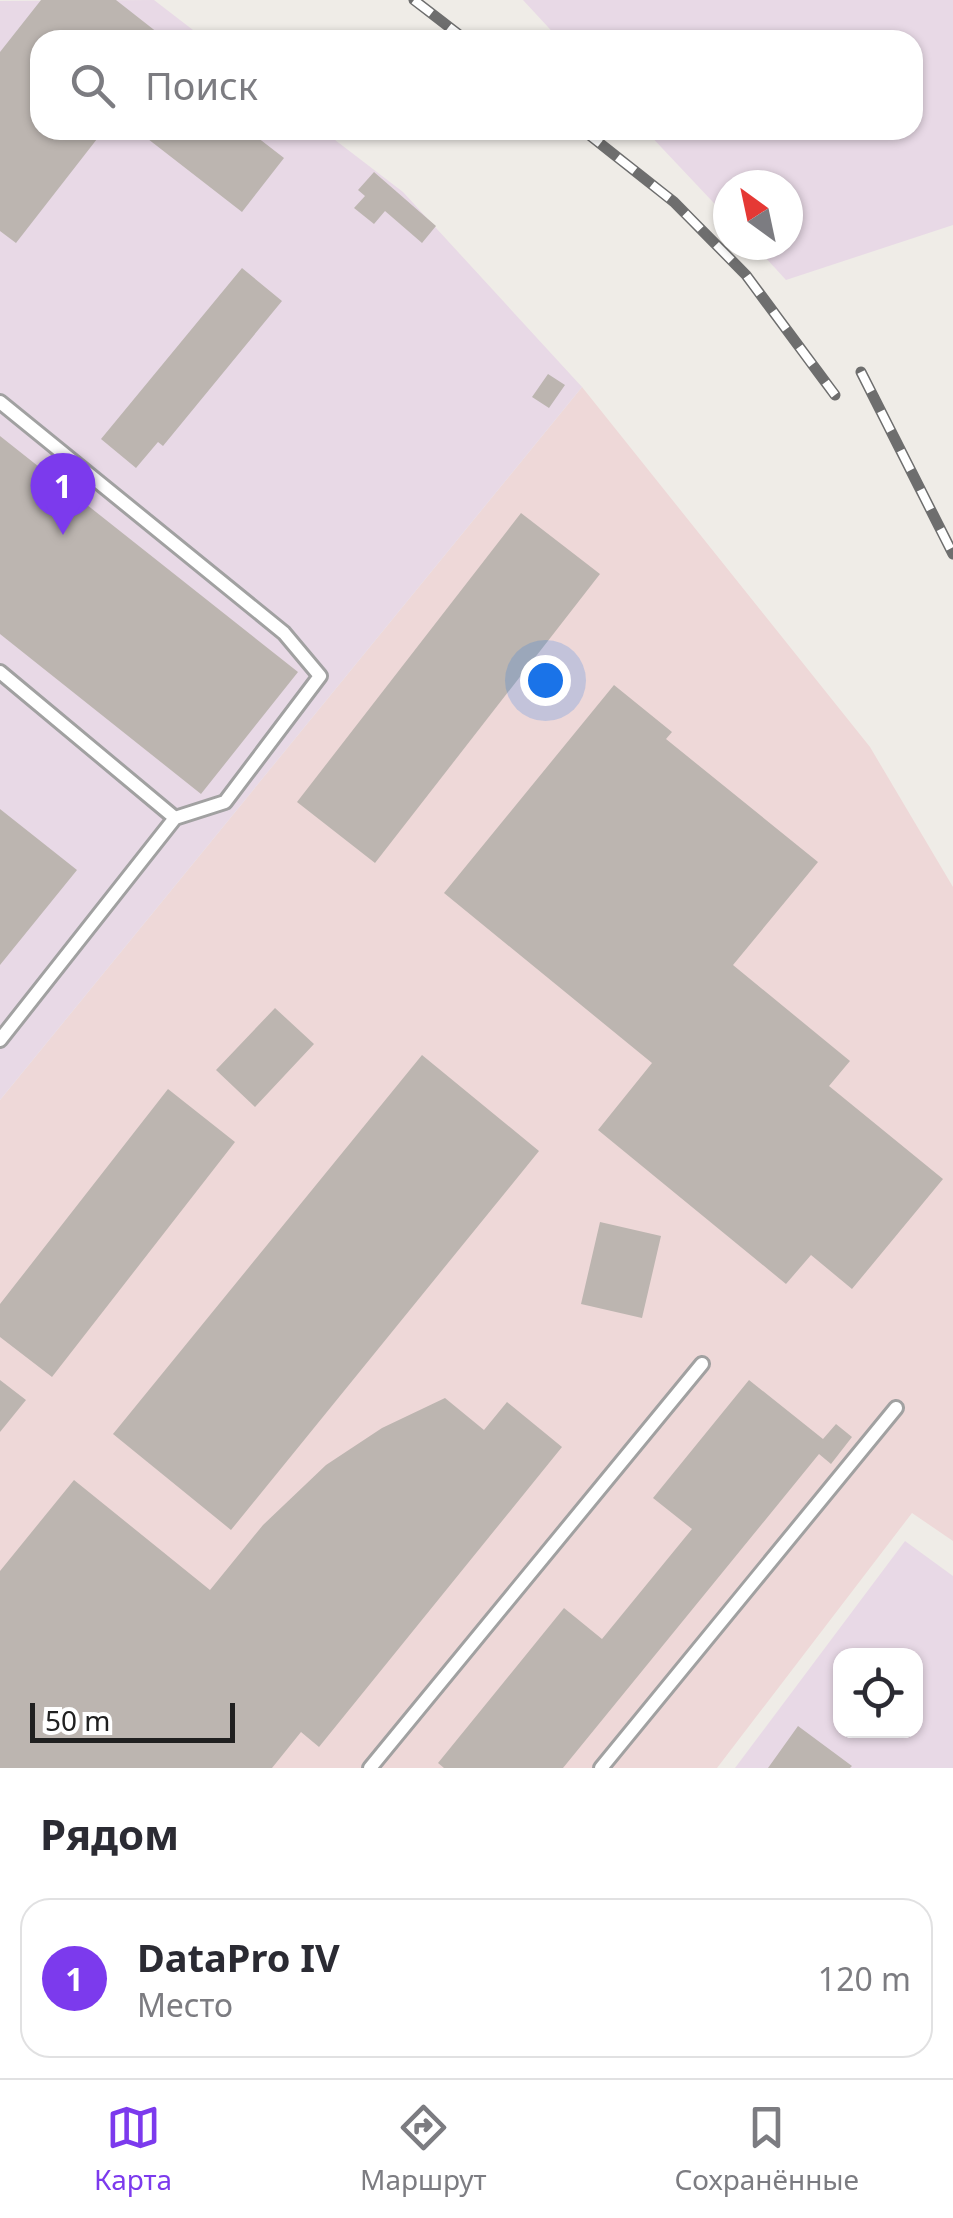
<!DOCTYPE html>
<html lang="ru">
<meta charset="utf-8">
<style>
body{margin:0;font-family:"Noto Sans",sans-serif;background:#f2f2f3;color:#2b2b33}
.controls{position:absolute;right:30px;bottom:30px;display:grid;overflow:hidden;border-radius:20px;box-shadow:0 2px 8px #0004}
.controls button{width:90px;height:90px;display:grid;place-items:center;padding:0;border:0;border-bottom:2px solid #e1e1e2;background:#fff;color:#2b2b33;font:50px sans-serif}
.compass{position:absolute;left:713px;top:170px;width:90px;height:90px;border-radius:50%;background:#fff;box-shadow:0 2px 8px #0004;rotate:327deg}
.scale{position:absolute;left:30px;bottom:25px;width:205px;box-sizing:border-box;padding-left:10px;border:5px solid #202020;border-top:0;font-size:28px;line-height:35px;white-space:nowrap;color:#202020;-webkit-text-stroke:8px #fff;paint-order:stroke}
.you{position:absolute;left:545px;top:680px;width:35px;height:35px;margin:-25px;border:8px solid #fff;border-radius:50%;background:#1a73e8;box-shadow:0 0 0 15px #1a73e833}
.badge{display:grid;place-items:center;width:65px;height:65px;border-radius:50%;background:#7c3aed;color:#fff;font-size:32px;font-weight:700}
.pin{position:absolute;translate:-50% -82px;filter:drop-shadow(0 2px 5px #0008)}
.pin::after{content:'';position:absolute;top:52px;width:35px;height:30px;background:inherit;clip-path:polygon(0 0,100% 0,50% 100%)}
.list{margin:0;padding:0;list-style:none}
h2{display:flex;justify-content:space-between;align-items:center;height:130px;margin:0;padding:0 40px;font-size:42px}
h2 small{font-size:32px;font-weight:400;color:#7c7c81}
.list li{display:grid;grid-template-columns:65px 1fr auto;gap:30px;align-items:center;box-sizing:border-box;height:160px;margin:0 20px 20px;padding:0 20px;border:2px solid #e1e1e2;border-radius:30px}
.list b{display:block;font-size:38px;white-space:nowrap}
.list p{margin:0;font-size:32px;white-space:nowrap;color:#7c7c81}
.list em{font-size:32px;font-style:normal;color:#7c7c81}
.icon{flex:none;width:55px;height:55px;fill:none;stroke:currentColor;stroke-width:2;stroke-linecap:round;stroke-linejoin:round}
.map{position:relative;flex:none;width:953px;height:1768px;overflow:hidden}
.search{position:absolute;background:#fff;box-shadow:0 2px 8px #0004;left:30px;right:30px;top:30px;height:110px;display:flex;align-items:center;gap:25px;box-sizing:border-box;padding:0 35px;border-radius:30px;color:#7c7c81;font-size:38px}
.sheet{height:310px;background:#fff}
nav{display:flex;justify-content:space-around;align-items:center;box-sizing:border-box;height:140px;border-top:2px solid #e1e1e2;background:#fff;font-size:28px;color:#7c7c81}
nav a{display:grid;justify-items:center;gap:5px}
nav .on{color:#7c3aed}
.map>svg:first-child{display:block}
</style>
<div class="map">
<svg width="953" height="1768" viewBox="0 0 953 1768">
<rect width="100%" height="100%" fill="#efece7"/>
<!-- commercial -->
<path fill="#eed8d8" d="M582 387 870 747 953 887V1541L912 1513 717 1768H0V1100Z"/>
<!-- industrial -->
<path fill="#e8d9e6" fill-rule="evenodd" d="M154 0 206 40H40V130H322L403 192 582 387 0 1100V1Z
M523 0H953V225L786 280 754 245H788V185H728V218L645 130H913V40H560Z
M905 1541 953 1576V1768H735ZM840 1656H916V1730H840Z"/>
<!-- building -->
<path fill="#bcb5b0" d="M41 0H116L167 40H40V130H104L16 243 0 231V52Z
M155 130H248L284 158 242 212 148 139Z
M374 172 436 226 422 243 385 211 374 224 354 208 365 196 358 190Z
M242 268 282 301 163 446 158 442 136 468 101 439Z
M548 374 565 385 549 408 532 397Z
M0 436 298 672 201 794 0 634Z
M521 513 600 574 375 863 297 802Z
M614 685 672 732 666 739 818 862 733 965 850 1061 829 1086 943 1179 852 1289 811 1255 786 1284 598 1130 652 1063 444 893Z
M0 809 77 870 0 965Z
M275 1008 314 1044 255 1107 216 1070Z
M422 1055 539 1151 231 1530 113 1434Z
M168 1089 235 1142 52 1377 0 1337V1304Z
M600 1222 661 1236 642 1318 581 1304Z
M0 1380 26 1400 0 1432Z
M749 1380 823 1439 836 1424 852 1437 831 1464 819 1454 563 1768H444L438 1763 564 1608 602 1639 692 1529 653 1498Z
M445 1398 484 1430 507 1402 562 1447 319 1747 301 1732 272 1768H0V1571L74 1480 210 1590 263 1525 326 1465 382 1428Z
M798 1726 852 1766 850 1768H768Z"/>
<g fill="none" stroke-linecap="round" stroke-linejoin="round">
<!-- service casing -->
<g stroke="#a1a1a1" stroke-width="18">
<path id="service" d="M0 402 284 633 320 676 225 802 175 818 0 672
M0 1040 175 818
M370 1768 702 1364
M601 1768 896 1408"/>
</g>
<!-- service -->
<use href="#service" stroke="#fff" stroke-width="12"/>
<!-- rail casing -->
<g stroke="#6e6e6e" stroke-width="11">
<path id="rail" d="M414 0 466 40
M583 130 674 202 746 275 835 395
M861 372 953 554"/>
</g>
<!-- rail -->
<use href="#rail" stroke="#fff" stroke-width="8" stroke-dasharray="22" stroke-linecap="butt"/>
</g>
</svg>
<div class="controls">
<button><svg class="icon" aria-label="locate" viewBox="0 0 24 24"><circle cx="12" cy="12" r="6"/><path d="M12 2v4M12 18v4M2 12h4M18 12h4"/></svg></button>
</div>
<svg class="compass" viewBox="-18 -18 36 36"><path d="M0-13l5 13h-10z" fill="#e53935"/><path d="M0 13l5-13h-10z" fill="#7c7c81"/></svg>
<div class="scale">50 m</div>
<div class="you"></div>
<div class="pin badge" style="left:63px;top:535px">1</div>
<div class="search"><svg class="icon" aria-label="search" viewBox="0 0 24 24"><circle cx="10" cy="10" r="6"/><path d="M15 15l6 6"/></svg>Поиск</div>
</div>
<section class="sheet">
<h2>Рядом<small></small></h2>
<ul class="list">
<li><span class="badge">1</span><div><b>DataPro IV</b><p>Место</p></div><em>120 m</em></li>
</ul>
</section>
<nav>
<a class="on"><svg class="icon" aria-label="map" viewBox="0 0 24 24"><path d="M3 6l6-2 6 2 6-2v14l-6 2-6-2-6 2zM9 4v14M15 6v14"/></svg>Карта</a>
<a><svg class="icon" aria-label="directions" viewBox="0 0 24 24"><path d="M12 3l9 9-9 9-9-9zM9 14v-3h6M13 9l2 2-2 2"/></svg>Маршрут</a>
<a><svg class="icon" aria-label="saved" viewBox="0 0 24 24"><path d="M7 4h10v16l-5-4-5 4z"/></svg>Сохранённые</a>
</nav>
